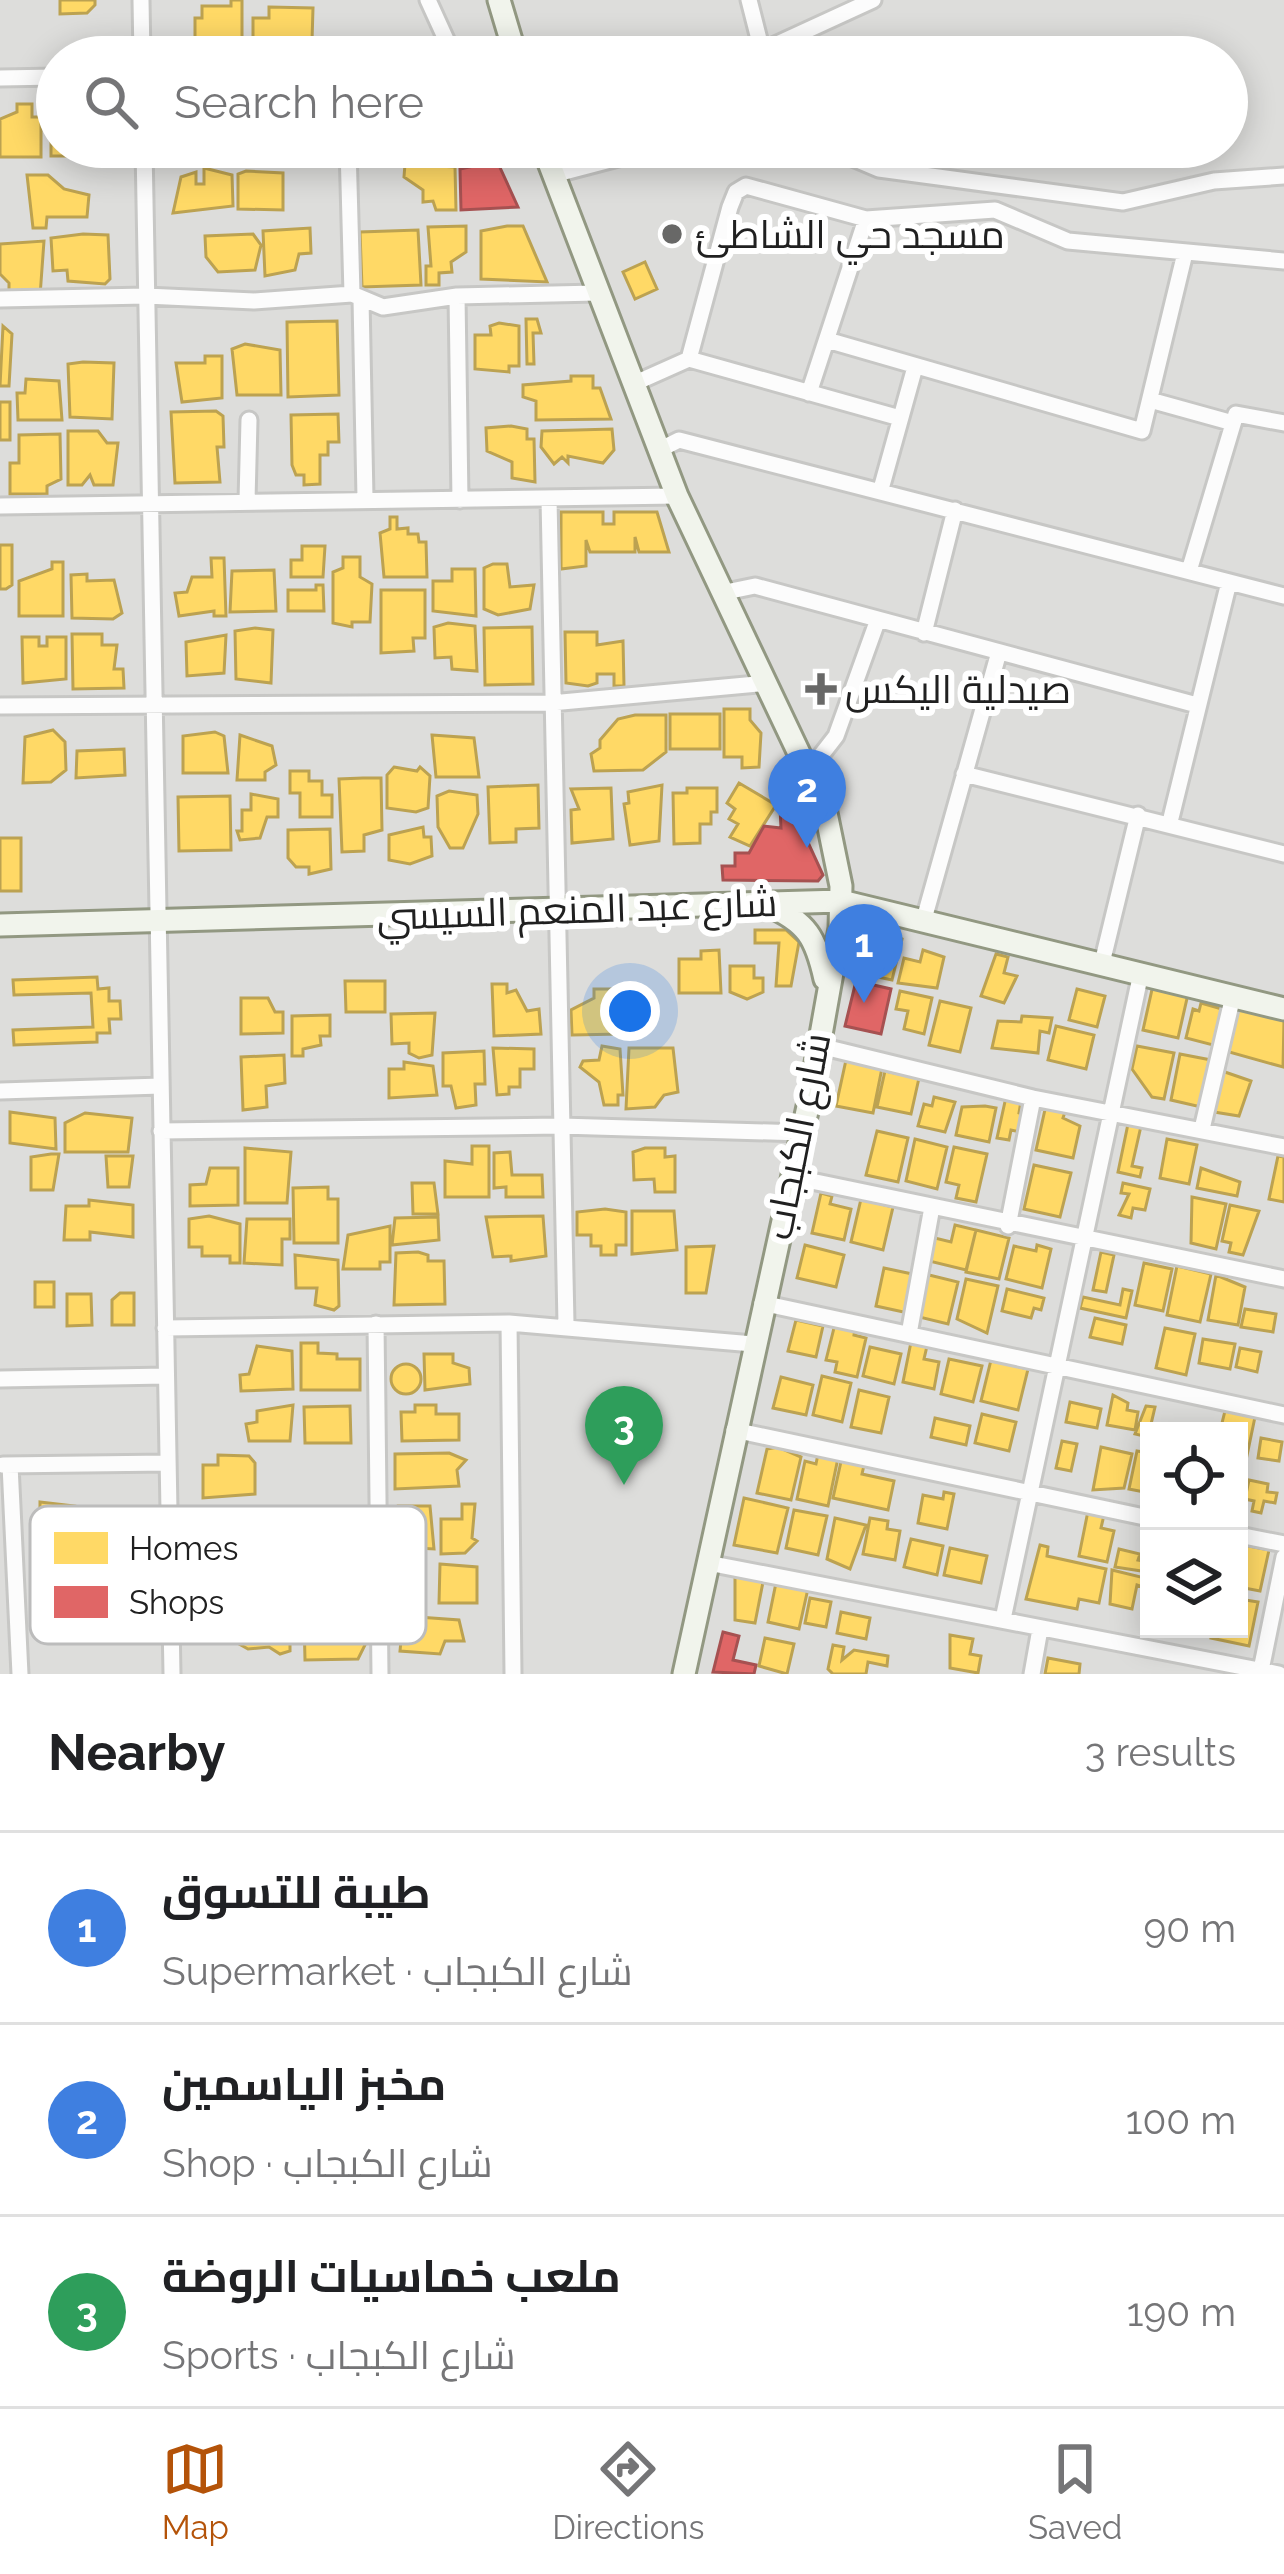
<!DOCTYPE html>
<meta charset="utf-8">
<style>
body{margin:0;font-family:Raleway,Cairo,sans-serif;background:#f2f2f2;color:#202124}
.controls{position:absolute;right:36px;bottom:36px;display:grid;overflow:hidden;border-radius:0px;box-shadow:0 6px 30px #0003}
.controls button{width:108px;height:108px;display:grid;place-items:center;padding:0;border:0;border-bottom:3px solid #e0e0e0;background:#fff;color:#202124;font:60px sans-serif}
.you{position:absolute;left:630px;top:1011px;width:42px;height:42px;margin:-30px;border:9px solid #fff;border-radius:50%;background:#1a73e8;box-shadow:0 0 0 18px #1a73e833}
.badge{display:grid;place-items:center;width:78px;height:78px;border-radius:50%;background:#b45309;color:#fff;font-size:39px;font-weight:700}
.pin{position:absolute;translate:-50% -99px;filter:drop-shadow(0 3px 6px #0008)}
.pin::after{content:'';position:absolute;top:63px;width:42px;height:36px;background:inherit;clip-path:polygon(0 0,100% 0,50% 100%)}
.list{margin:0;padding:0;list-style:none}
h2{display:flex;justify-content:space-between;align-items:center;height:156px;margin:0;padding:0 48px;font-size:51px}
h2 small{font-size:39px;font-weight:400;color:#757577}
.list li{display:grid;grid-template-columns:78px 1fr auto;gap:36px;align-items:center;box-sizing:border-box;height:192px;padding:0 48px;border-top:3px solid #e0e0e0}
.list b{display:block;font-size:45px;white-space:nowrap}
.list p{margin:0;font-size:39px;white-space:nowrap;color:#757577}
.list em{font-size:39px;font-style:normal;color:#757577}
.icon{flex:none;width:66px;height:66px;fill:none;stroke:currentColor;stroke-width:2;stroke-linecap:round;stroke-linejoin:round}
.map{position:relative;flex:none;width:1284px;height:1674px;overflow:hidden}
.search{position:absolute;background:#fff;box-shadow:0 6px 30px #0003;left:36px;right:36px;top:36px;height:132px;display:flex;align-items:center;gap:30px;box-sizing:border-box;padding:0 42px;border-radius:66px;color:#757577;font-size:45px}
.sheet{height:732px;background:#fff}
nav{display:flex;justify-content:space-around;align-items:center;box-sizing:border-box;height:168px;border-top:3px solid #e0e0e0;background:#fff;font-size:33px;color:#757577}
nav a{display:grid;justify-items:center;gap:6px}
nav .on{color:#b45309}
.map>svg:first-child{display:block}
</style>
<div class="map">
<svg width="1284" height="1674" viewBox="0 0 1284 1674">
<rect width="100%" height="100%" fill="#eeeeea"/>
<!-- residential -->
<path fill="#dddddb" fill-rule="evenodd" d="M0 0H1284V1674H0ZM57 57H1227V147H57ZM1149 1431H1239V1629H1149Z"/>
<!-- homes -->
<path fill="#ffd966" stroke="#bca251" stroke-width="3" d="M60 0H95V5L87 13 60 14Z
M231 0H242V57H195V18H202V6H231Z
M269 7 313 8 312 41 286 43 278 57H253V18H269Z
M604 42 607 57H568L566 47Z
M17 104H32V117H41V157H0V119L17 112Z
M51 119H57V147H90V156H51Z
M195 147H259V154L217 158V153L195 154Z
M269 147H327V152L269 154Z
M405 164 455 167 456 210H436L433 201 423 202V190L404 177Z
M204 168 232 175 233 206 173 213 181 177 196 172V184H204Z
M246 171 283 173V210L238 209V174Z
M27 175H48L64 189 89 195 87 217H47L46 228H33Z
M466 226V252L451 262 452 272 439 273V285H426V266H431L428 227Z
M507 226H523L547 282 481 279V231Z
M310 228 311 253 299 254 295 270 265 276 263 231Z
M418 230 421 285 362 287 360 232Z
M83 234 108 235 110 279 105 284 68 281 67 270 53 271 51 238Z
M253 234 261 245 255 270 218 272 206 257 205 236Z
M44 241 40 296 9 295V283L0 274V244Z
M645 262 657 289 635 299 623 272Z
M526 319H537L541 333H533L534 364H527Z
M337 321 339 395 288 397 287 322Z
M499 323 519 326V366H509V372L475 369V335H491L490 326Z
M3 326 12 334 9 386H0Z
M245 344 280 350 281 395H237L232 349Z
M205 356H222V398L182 402 176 363H205Z
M83 362 114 363 112 419 70 417 68 364Z
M571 376H593V388H600L611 419 536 420V401L523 397V385L571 381Z
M26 379 59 381 62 420H18L17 393H25Z
M0 402H10V440H0Z
M216 411 223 416 224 447H217L220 482 175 483 171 412Z
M338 414 339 442H328V455H320V484L304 485V475H296L292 465 291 415Z
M511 426 527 429V439H534L535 482 512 478V462L487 451 486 428Z
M612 429 614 450 603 463 568 456V463L562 457 554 464 541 447 542 431Z
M68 431H98L107 443H118L113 485H94L90 475 82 485H68Z
M60 434 61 479 47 486V494H10V463H19V435Z
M561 512H603V524H614V512H657L669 552H639L635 537V552H590L586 540V566L561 569Z
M390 517H397V529L408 528V534H418L419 542H426L427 577H384L380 533 390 529Z
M0 545H12V585L6 589H0Z
M302 546H325L323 577H291V560H302Z
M343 557H360V577L372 584 370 622H352V627L333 623V572L343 568Z
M211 558H224L226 616H214V611L179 616 175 593 187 592 192 577H212Z
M52 562H63V616H19V581L52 569Z
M493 564H507L510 587 534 585 530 609 498 615 484 609V568Z
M452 569H475L476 616 433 611V581H452Z
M274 570 276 611 230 612 232 571Z
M87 574V581L114 580 122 613 113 619 72 618 71 575Z
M316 585H323L324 611H288V590H316Z
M381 590H425V638H413L414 651 381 653Z
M448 623 475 626 477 671 452 669 451 657 435 658 434 627Z
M532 627 533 684 485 685 484 628Z
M255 628 273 630 271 683 236 679 235 631Z
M565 632H597V645L623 641 624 686H614V674H597V683L588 686 566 683Z
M72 634H102V645H117L114 669H123L124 688 73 689Z
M226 635 224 673 187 676 186 642Z
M22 637H39V646H47V637H66V679L23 683Z
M724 709H750V720L761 733 759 767 742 768V757H724Z
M670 714H720V749H670Z
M635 715H666V752L643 770 594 771 591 754 600 748V740L618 719Z
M53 730 65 742 66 770 51 782 23 783 25 737Z
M215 732 224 736 228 773H183V736Z
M240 735 272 746 276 765 265 772V780H237Z
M432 735 474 738 479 777H436Z
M124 749 125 775 76 778 77 751Z
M394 767 417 771 420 767 430 776 428 808 416 812 387 808V775Z
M290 771H309V781H322V795H332V817H300V793H290Z
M363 778H381L382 830 364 835V851L342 852 339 779Z
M739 783 776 805 750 846 730 837 738 824 729 819 735 809 727 803Z
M538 785 539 828 516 829V842L490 843 488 787Z
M662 785 659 841 630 845 624 804 629 803 628 792Z
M611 788 613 839 572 843 571 810 579 809 571 789Z
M687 788H717V812H711V824H700V843L674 844 673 793H687Z
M449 791 477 795 478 814 463 848H450L438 827 437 796Z
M251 794 278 799V817H267L260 838 240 840 237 831H242V810H251Z
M230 796 231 850 179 851 178 797Z
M423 827 424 837H431L432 856 410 864 389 860V835Z
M330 829 331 869 309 874V867H296L288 858V830Z
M0 838H21V891H0Z
M865 923 902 939 900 948 865 937 861 945Z
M755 930H786L799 942 791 986H776L779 943H755Z
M871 942 899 951 892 980 859 973 865 944Z
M719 950 721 993H679V959H701V951Z
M923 950 944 957 937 988 898 983 904 958 920 962Z
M996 954 1008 957 1004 973 1017 976 1004 1003 981 996Z
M730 966H754V978H763V992L747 999 730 992Z
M97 977 98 989 109 988V1001H120L121 1019H109L110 1033H97V1042L14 1045 13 1030 93 1027 91 993 14 995 13 980Z
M345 981H385V1012H346Z
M492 984H507V993L516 990 527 1011 539 1009 541 1034 494 1036Z
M1153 985 1188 994 1178 1038 1143 1030Z
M594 989H619L621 1034 572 1035 571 1010 594 998Z
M1077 989 1105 996 1097 1027 1069 1020Z
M900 991 932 998 924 1034 904 1029 908 1011 896 1009Z
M241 998H268L275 1012H283V1033L241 1034Z
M940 1001 971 1008 960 1052 929 1045Z
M1201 1003 1222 1009 1213 1045 1186 1038 1193 1009 1199 1011Z
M1234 1007 1284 1020 1283 1067 1222 1050Z
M435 1013 432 1055 419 1058 409 1053V1043L392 1044 391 1014Z
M330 1015V1036H320L321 1045 303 1049V1056H292V1016Z
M1022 1016 1052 1018 1049 1033 1040 1031 1038 1053 992 1048 998 1021 1021 1022Z
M1056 1026 1094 1035 1086 1069 1048 1060Z
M602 1046 620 1049 623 1095H618V1105H604L599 1082 580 1067 583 1061 599 1060Z
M1137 1046 1174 1053 1164 1099 1152 1097 1132 1069Z
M493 1048 534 1049V1069H520V1087H509V1094L497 1095Z
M629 1048H673L678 1092 664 1095 655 1107 626 1109Z
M484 1051 485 1084H475L476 1105 456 1108 451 1086H443V1053Z
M1180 1054 1211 1060 1201 1107 1171 1100Z
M284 1055 285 1083 266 1086 267 1107 243 1110 241 1057Z
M846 1060 882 1068 873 1113 836 1106Z
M404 1062 433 1066 437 1095 389 1098V1069H404Z
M885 1071 919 1078 911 1114 877 1107Z
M1222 1071 1251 1081 1239 1116 1214 1112Z
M934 1097 955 1102 945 1132 918 1126 924 1104 932 1106Z
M1006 1097 1021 1101 1019 1113 1023 1114 1020 1132 1011 1130 1009 1140 997 1138Z
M1046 1105 1066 1109 1063 1118 1080 1126 1073 1158 1036 1150Z
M985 1106 996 1108 989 1142 956 1135 962 1107Z
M10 1112 55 1118 56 1149 10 1143Z
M85 1113 132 1118 128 1152H65V1123Z
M1128 1124 1141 1126 1132 1166 1142 1168 1140 1177 1118 1172Z
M877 1131 908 1138 898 1182 866 1175Z
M915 1139 947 1147 937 1189 906 1181Z
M1167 1139 1197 1145 1189 1184 1160 1178Z
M472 1146H489V1197H445V1161L472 1164Z
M954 1147 987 1154 976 1202 956 1198 959 1185 946 1182Z
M245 1148 291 1152 287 1203H245Z
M645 1148H665V1157L675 1156V1192H655L654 1179 634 1180 633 1152Z
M510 1152 512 1175H542L543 1197H506V1187L494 1188V1153Z
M51 1154H59L53 1190H31V1157Z
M106 1156H133L129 1187H108Z
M1278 1156 1284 1157V1202L1269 1199Z
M1034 1165 1071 1173 1060 1217 1024 1209Z
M210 1168H238V1205L190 1206V1185L206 1184Z
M1201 1168 1240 1182 1237 1196 1197 1188Z
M412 1183H434L438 1214H413Z
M1123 1183 1150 1189 1145 1210 1133 1208 1131 1218 1119 1215 1129 1194 1121 1193Z
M328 1187V1199H338V1243H294L293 1188Z
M821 1193 832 1196 830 1204 851 1209 844 1240 812 1233Z
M1192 1197 1226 1204 1216 1249 1191 1243Z
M861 1199 893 1207 883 1250 851 1242Z
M89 1200 133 1205V1237L90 1232V1240H64L66 1206H89Z
M1230 1205 1259 1211 1243 1255 1229 1252 1231 1243 1222 1241Z
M605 1209 626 1212V1245H616V1255H601V1246H591V1235H577V1212Z
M632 1211H674L677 1250 632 1254Z
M209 1216 240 1224V1263H230V1256H202V1247H189V1219Z
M543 1216 546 1256 511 1261V1256L493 1257 486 1217Z
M438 1217 439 1240 392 1245 395 1218Z
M247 1219H290V1239H282V1265L244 1263Z
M955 1225 976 1230 966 1270 929 1261 935 1238 951 1242Z
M390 1226V1262H380V1269H343L348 1235Z
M976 1230 1009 1238 999 1279 966 1272Z
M805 1245 844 1255 836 1287 797 1278Z
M1037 1245 1051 1249 1042 1288 1006 1279 1014 1246 1036 1251Z
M714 1246 706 1293H686V1247Z
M418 1252 428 1255V1261H444L445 1304 394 1305 396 1253Z
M1101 1252 1114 1255 1106 1292 1093 1290Z
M295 1255 338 1260 339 1306 334 1310 315 1305 317 1288H296Z
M1144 1263 1172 1269 1163 1311 1135 1305Z
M1177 1266 1211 1274 1200 1322 1167 1315Z
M884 1268 917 1275 908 1313 876 1306Z
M925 1274 958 1282 948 1324 915 1316Z
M1216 1275 1245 1287 1238 1325 1208 1320Z
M966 1279 998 1286 987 1333 957 1319Z
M35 1282H54V1307H35Z
M1007 1289 1044 1298 1041 1310 1034 1308 1031 1318 1002 1311Z
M1123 1289 1132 1291 1126 1318 1080 1308 1083 1297 1120 1305Z
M120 1293H134V1325H112V1300Z
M67 1294H91L92 1325 67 1326Z
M1245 1309 1276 1314 1273 1332 1241 1327Z
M1095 1318 1126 1325 1122 1344 1090 1337Z
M796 1320 823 1326 816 1357 788 1351Z
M835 1324 855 1328 854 1335 866 1338 857 1377 835 1372 837 1362 826 1360Z
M1165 1328 1195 1334 1186 1375 1156 1368Z
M1203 1339 1235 1344 1230 1369 1199 1363Z
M911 1342 927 1346 924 1359 939 1362 934 1389 903 1382Z
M301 1343H318V1353L337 1354V1359H360V1390H301Z
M257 1346 292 1351 293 1389 241 1391 240 1375 249 1374Z
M870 1347 901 1354 894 1384 863 1376Z
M1240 1348 1261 1352 1257 1372 1236 1367Z
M424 1354H453V1363L469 1368 470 1384 425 1390Z
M949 1359 982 1366 973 1402 941 1394Z
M991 1360 1028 1369 1018 1410 981 1401Z
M391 1379a15 15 0 1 1 30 0a15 15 0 1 1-30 0Z
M822 1376 851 1383 842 1422 813 1415Z
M781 1377 813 1385 806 1415 773 1408Z
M859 1390 889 1397 881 1433 851 1427Z
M1113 1395 1128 1403 1127 1410 1138 1412 1135 1430 1107 1425Z
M1070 1402 1101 1409 1097 1428 1066 1422Z
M293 1405 290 1441H249L246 1424 257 1422V1411Z
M415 1405H436V1414H459V1440L402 1441 401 1412H415Z
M350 1406 351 1443H305L304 1407Z
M1146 1406 1155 1407 1148 1437 1135 1434Z
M1225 1411 1255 1417 1245 1465 1239 1464V1431H1220Z
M982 1414 1016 1422 1009 1451 975 1443Z
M935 1418 970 1426 966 1445 931 1437Z
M1261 1438 1282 1442 1279 1461 1258 1458Z
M1062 1441 1077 1444 1071 1471 1056 1468Z
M778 1447 801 1457 791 1500 757 1493 767 1449Z
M1101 1447 1132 1454 1124 1488 1093 1490Z
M1137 1451 1149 1453V1493L1129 1489Z
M449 1453 466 1460 457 1470 459 1486 395 1489V1454Z
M818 1454 838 1458 828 1506 797 1499 805 1461 816 1464Z
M218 1455 249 1456 255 1463V1494L203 1498V1465H218Z
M842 1457 865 1461 862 1474 894 1481 888 1510 833 1498Z
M1249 1480 1268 1484 1267 1492 1277 1493 1275 1503 1264 1501 1261 1513 1252 1511 1254 1501 1245 1499Z
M944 1492 954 1494 947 1529 918 1523 923 1495 943 1499Z
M744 1498 788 1508 777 1553 734 1545Z
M40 1502 75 1506 79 1555 65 1570 40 1571Z
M462 1504H475L472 1538 477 1541 465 1553 441 1554V1519H462Z
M398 1506H430L434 1549 398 1547 403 1525 394 1521Z
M794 1510 827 1516 818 1555 786 1548Z
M1088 1511 1104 1515 1101 1528 1114 1531 1107 1562 1079 1556Z
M835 1518 866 1525 850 1569 827 1559Z
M870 1518 888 1521 887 1529 900 1531 895 1560 863 1554Z
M911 1539 943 1546 937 1575 904 1567Z
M1239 1544 1269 1550 1260 1591 1239 1587Z
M1040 1545 1048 1547 1047 1556 1106 1569 1099 1603 1079 1599 1077 1609 1026 1599Z
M950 1548 987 1556 981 1583 944 1575Z
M1119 1549 1140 1554 1138 1560 1149 1562 1148 1572 1115 1567Z
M440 1564 477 1567V1603H439Z
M1112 1570 1145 1578 1143 1587 1137 1585 1132 1609 1110 1604Z
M735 1572 764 1577 755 1623 735 1620Z
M777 1578 809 1584 799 1629 768 1622Z
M810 1598 831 1602 826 1627 805 1623Z
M1239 1599 1258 1602 1249 1646 1211 1638 1213 1629H1239Z
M841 1612 870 1618 866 1639 837 1633Z
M347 1617V1628L365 1627V1645L358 1659 305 1660 304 1618Z
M418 1617 459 1620 464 1641H445L440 1654 400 1651 403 1620Z
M242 1619H278V1626L290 1625V1651L280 1654 269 1647 248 1649 239 1644Z
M950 1635 973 1639 970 1654 981 1656 978 1673 950 1668Z
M765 1638 794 1644 787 1674 759 1666Z
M833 1645 844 1647 842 1660 854 1650 888 1656 887 1666 868 1662 866 1674H833L828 1669Z
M1048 1658 1080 1664 1079 1674H1045Z"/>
<!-- shops -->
<path fill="#e06666" stroke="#a65151" stroke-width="3" d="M497 161 518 207 461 210 460 169Z
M790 803 823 875 818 881 723 880 722 866H735V853H749L764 826 781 828 780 808Z
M856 981 891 989 881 1034 845 1026Z
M723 1632 739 1636 733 1660 756 1665 754 1674 713 1672Z"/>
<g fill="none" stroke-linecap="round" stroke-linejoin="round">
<!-- street casing -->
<g stroke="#c7c7c5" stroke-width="21">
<path id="street" d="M141 0 142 57
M428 0 454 57
M749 0 763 55
M762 51 873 0
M0 78 57 77
M144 147 172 1674
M348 147 352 294
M827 147 879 169 1123 202 1214 181 1284 176
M553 175 660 147
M457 296 460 500
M0 299 146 296 254 301 352 294 383 307 457 296 597 293
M361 299 365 498
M827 340 1142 431 1185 253
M689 359 900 418
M633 384 689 359 730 207 736 192 746 186 866 219 995 210 1068 241 1284 261
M809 393 866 219
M1150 400 1233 423
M659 450 679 440 1284 596
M881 489 915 367
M549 499 566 1324
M247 501 249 420
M0 506 677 496
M1189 571 1236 414 1284 423
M721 593 755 586 1197 705
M924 633 955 510
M0 706 551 703 768 683
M808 772 836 736 877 622
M964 774 1284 854
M1170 822 1229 582
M924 919 999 652
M1102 963 1138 815
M816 1045 1033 1098 1284 1147
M0 1091 161 1086
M1202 1129 1233 996
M161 1131 561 1126 802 1133
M792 1177 1284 1279
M1008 1226 1033 1098
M762 1303 1284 1415
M509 1323 513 1674
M376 1324 380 1674
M165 1328 509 1323 753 1344
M909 1334 932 1207
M0 1379 166 1376
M734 1430 1149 1518
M3 1465 168 1463
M10 1465 20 1674
M1239 1535 1284 1544
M708 1563 1279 1674
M1003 1619 1141 973
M1261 1670 1284 1557
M1032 1674 1040 1629"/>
</g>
<!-- secondary casing -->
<g stroke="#929882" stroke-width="27">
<path id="secondary" d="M499 0 516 57
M543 147 677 496 825 808 841 886 840 928 809 1102 684 1674
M768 905C807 922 816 938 825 979
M0 925 841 901 1284 1009"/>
</g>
<!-- street -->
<use href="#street" stroke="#fcfcfc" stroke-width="15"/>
<!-- secondary -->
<use href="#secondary" stroke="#f1f4ec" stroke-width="21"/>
</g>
<!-- markers -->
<g fill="#686867" stroke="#fff" stroke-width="4.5">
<circle cx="672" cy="234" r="12"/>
<path d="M815 671h12v12h12v12h-12v12h-12v-12h-12v-12h12z"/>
</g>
<g text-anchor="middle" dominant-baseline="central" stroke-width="12" stroke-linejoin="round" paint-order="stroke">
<!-- poi labels -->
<g font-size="39" fill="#202020" stroke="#fff" text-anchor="start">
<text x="696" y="234">مسجد حي الشاطئ</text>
<text x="845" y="689">صيدلية اليكس</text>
</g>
<!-- street labels -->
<g font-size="39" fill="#202020" stroke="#fff">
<text transform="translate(577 909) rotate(-2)">شارع عبد المنعم السيسي</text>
<text transform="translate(797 1136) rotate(-79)">شارع الكبجاب</text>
</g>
</g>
<!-- legend -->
<rect x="30" y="1506" width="396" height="138" rx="18" fill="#fff" stroke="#bcbcbc" stroke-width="3"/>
<rect x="54" y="1532" width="54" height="32" fill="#ffd966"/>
<rect x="54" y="1586" width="54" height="32" fill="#e06666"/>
<g font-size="33" fill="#202020">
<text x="129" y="1560">Homes</text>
<text x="129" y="1614">Shops</text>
</g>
</svg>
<div class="controls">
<button><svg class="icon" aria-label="locate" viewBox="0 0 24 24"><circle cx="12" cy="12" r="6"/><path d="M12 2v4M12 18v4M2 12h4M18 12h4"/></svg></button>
<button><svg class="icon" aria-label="layers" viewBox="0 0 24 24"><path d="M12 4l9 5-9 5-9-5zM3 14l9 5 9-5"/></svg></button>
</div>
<div class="you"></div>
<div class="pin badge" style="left:864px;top:1003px;background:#3f7fe0">1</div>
<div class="pin badge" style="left:807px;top:848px;background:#3f7fe0">2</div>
<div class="pin badge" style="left:624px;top:1485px;background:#2e9e5b">3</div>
<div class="search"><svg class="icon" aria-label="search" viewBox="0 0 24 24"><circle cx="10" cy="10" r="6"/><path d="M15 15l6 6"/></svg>Search here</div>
</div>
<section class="sheet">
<h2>Nearby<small>3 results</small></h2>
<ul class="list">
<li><span class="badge" style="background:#3f7fe0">1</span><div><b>طيبة للتسوق</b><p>Supermarket · شارع الكبجاب</p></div><em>90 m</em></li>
<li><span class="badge" style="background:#3f7fe0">2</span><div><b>مخبز الياسمين</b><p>Shop · شارع الكبجاب</p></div><em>100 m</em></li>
<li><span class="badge" style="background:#2e9e5b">3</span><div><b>ملعب خماسيات الروضة</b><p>Sports · شارع الكبجاب</p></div><em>190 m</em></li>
</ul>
</section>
<nav>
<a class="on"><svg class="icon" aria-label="map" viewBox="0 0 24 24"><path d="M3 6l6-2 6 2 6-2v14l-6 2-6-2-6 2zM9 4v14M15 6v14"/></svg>Map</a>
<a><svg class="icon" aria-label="directions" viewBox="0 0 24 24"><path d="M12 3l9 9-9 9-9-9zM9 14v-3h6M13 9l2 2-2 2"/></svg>Directions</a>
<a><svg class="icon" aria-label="saved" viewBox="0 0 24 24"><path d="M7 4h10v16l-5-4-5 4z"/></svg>Saved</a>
</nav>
